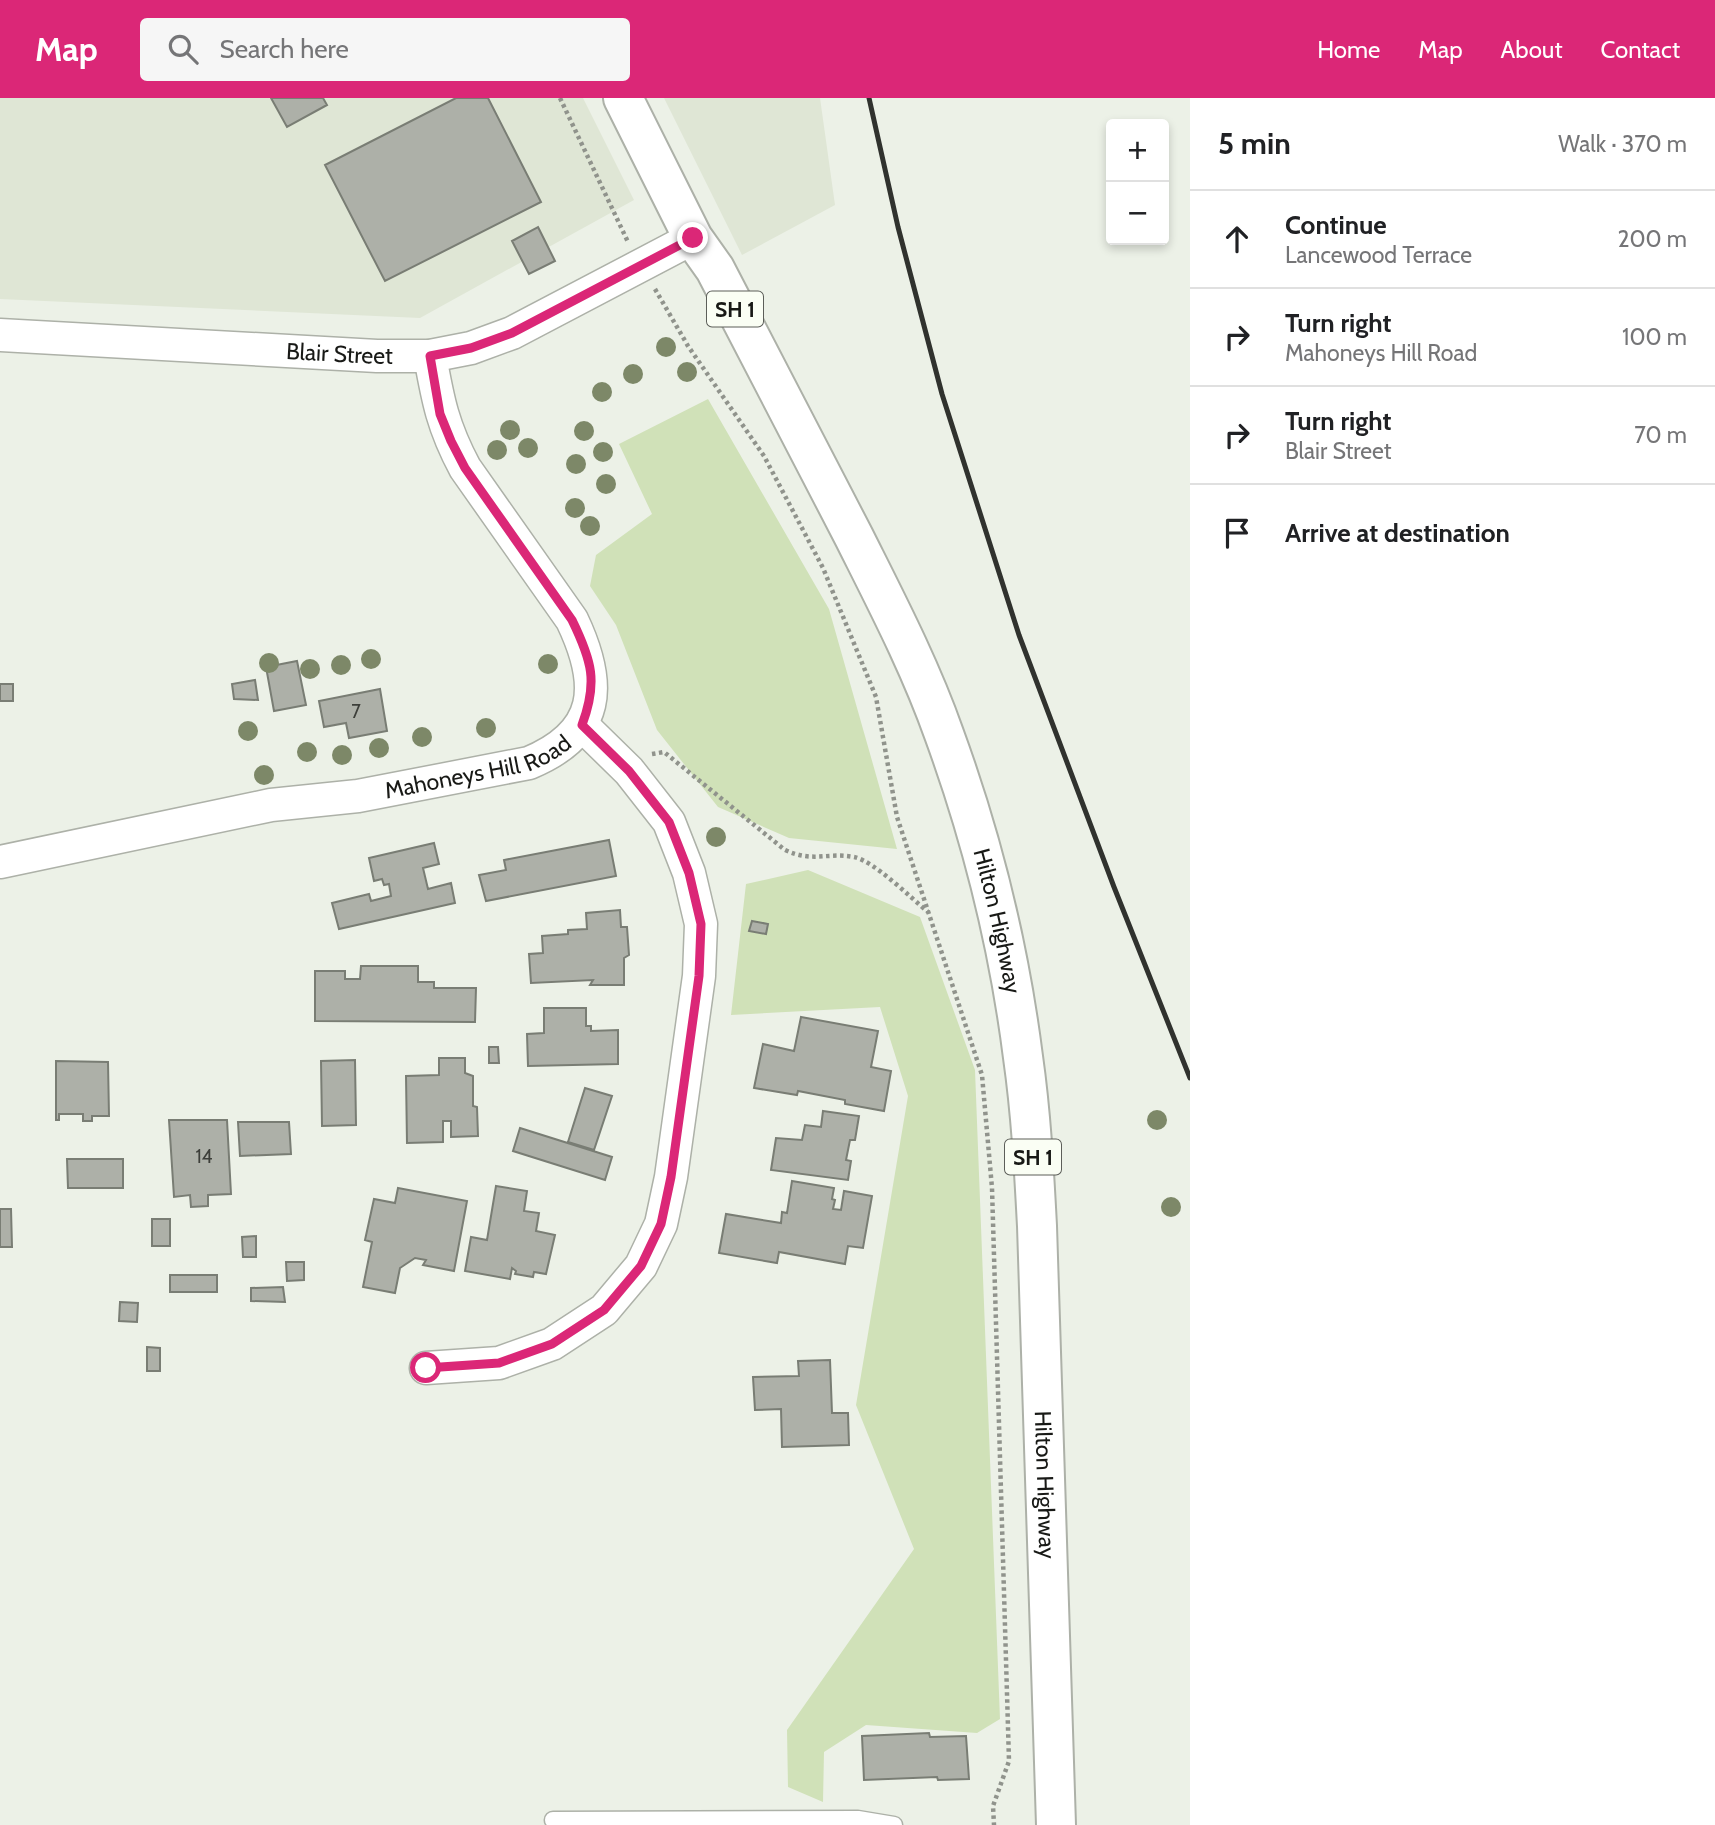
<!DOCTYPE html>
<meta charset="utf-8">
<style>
body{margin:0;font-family:Cabin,sans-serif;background:#f6f6f6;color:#202124}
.controls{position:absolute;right:21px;top:21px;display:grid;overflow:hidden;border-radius:7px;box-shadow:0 4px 10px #0003}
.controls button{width:63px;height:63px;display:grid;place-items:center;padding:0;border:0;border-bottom:2px solid #e0e0e0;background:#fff;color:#202124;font:35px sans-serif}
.stop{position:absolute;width:21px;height:21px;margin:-16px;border:5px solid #db2777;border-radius:50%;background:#fff}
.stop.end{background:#db2777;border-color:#fff;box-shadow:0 2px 7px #0008}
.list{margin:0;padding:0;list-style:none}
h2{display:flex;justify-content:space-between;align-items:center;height:91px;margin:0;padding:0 28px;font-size:30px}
h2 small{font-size:23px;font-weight:400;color:#757577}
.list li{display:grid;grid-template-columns:46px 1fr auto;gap:21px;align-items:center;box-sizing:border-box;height:98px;padding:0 28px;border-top:2px solid #e0e0e0}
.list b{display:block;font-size:26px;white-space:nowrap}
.list p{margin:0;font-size:23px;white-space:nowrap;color:#757577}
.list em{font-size:23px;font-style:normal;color:#757577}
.icon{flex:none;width:38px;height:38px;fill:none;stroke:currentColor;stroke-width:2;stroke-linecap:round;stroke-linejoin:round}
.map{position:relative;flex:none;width:1190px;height:1727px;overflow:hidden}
header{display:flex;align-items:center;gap:42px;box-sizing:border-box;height:98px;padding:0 35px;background:#db2777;color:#fff}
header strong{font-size:33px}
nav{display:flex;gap:38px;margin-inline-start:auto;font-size:24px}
.search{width:490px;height:63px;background:#f6f6f6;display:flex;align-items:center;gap:18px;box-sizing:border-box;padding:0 24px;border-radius:7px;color:#757577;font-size:26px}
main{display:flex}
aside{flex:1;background:#fff}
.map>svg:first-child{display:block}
</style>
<header>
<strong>Map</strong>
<div class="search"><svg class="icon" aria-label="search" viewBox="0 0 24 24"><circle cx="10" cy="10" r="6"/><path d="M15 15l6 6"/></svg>Search here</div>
<nav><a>Home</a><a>Map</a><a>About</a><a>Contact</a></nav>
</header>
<main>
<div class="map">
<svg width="1190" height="1727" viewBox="0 0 1190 1727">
<rect width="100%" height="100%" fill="#ecf1e7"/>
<!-- built -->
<path fill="#dfe6d5" d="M0 0H583L634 102 420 220 0 201Z
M664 0H820L835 107 742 157Z"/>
<!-- green -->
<path fill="#d0e1b8" d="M708 301 829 511 897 751 789 740 718 709 657 632 616 527 590 488 596 457 652 416 619 346Z
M808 772 920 819 975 972 1000 1621 977 1635 866 1627 824 1654 823 1704 788 1689 787 1632 914 1451 856 1307 908 998 880 909 731 917 746 786Z"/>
<!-- building -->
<path fill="#adb0a8" stroke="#797d74" stroke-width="2" d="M271 0H323L327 7 287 29Z
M456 0H488L541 104 385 183 325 67Z
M538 129 555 163 529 176 512 143Z
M297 563 306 607 274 613 266 569Z
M255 582 258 602 234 601 232 586Z
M0 586H13V603H0Z
M380 591 387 633 349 640 346 625 324 629 319 603Z
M609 742 616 778 486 803 479 777 506 772 504 762Z
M434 745 439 766 423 770 428 791 451 785 455 805 339 831 332 805 369 796 371 803 391 798 389 786 384 787 382 781 374 783 369 760Z
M620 812 621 829H627L629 857 624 860V887H590L593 882 531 885 529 856 543 855 542 838 568 836V832L587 831 586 815Z
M752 823 768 826 766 836 749 833Z
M361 868H418V884H434V890H476L475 924 315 923V873H345V881H360Z
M544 910H586V928H591V933L618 932V966L528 968 527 936 544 935Z
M801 919 878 933 871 969 891 973 884 1013 845 1006V1002L798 993 797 997 754 990 763 946 794 953Z
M489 949H498L499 965H489Z
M439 960H465V975L473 978V1008L477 1009 478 1038 451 1039V1023H443V1044L407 1045 406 978 439 977Z
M355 962 356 1027 322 1028 321 963Z
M56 963 108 964 109 1018H92V1023H83V1016H59V1022H56Z
M585 990 612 998 594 1052 568 1044Z
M823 1013 859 1018 855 1042H850L846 1062 851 1063 848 1082 771 1072 776 1040 802 1042 805 1027 821 1029Z
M169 1022H227L231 1096 208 1097V1108L191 1109 190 1097 174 1099Z
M238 1024H289L291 1056 240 1058Z
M520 1030 612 1059 605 1082 513 1053Z
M67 1061H123V1090H68Z
M792 1083 834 1090 832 1101 835 1102 833 1111 841 1112 844 1093 872 1098 863 1150 848 1148 845 1166 779 1154 777 1165 719 1155 726 1116 781 1125 782 1114 787 1115Z
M496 1088 527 1093 524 1113 539 1115 536 1133 555 1137 546 1176 534 1174 533 1179 515 1176 516 1173 512 1170 510 1181 465 1173 471 1139 487 1142Z
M398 1090 467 1103 454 1173 423 1167 426 1162 415 1160 400 1170 395 1195 363 1189 372 1144 365 1142 374 1101 395 1105Z
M0 1111H11L12 1149H0Z
M152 1121H170V1148H152Z
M256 1138V1159H243L242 1139Z
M286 1164H304V1182L287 1183Z
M170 1177H217V1194H170Z
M283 1189 285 1204 251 1203V1190Z
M120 1204 138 1205 137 1224 119 1223Z
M147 1249 160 1250V1273H147Z
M830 1262 832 1315H848L849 1347 782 1349 781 1311 755 1312 753 1279 799 1278 798 1263Z
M929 1635 930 1639 966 1638 969 1681 938 1682 937 1679 864 1682 862 1638Z"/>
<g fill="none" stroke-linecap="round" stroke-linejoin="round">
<!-- lane casing -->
<g stroke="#adb1a8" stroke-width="19">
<path id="lane" d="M553 1722 858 1721 894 1727"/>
</g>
<!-- street casing -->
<g stroke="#adb1a8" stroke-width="35">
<g id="street">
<path id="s1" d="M0 237 377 258H430L471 250 512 235 693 140"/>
<path id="s2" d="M0 764 271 707 358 698 529 665C601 635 603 587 572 522L465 370C443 329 438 303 430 258"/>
<path d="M426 1270 499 1265 552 1246 604 1212 641 1168 661 1126 671 1079 699 878 701 826 689 775 669 724 629 673 582 627"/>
</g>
</g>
<!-- highway casing -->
<g stroke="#adb1a8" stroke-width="42">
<g id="highway">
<path id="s3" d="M623 0 693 140 715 171C761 260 808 349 854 439 886 503 920 568 944 636 982 740 1009 849 1023 959 1031 1015 1034 1071 1037 1128L1056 1727"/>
</g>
</g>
<!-- path -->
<path stroke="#90938c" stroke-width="4.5" stroke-dasharray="3.5 3.5" stroke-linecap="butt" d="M560 0 628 144
M655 191 688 248 764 358 823 470 876 599 897 719 982 977 992 1090 1009 1663 993 1708 994 1727
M652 656 664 654 785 752C813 765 827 754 854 759 874 763 911 800 928 814"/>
<!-- lane -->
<use href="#lane" stroke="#fff" stroke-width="16"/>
<!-- street -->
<use href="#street" stroke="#fff" stroke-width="32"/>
<!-- highway -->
<use href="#highway" stroke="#fff" stroke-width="38"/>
<!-- rail -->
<path stroke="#30322e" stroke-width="5" d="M869 0 898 129 942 296 1019 537 1114 789 1190 980"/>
</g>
<!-- trees -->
<g fill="#7d8868">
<circle cx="666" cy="249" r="10"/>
<circle cx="687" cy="274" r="10"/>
<circle cx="633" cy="276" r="10"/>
<circle cx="602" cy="294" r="10"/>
<circle cx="510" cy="332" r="10"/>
<circle cx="584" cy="333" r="10"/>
<circle cx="528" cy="350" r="10"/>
<circle cx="497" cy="352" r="10"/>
<circle cx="603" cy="354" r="10"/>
<circle cx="576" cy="366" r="10"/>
<circle cx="606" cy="386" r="10"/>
<circle cx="575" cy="410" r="10"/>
<circle cx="590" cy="428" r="10"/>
<circle cx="371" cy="561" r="10"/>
<circle cx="269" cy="565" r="10"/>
<circle cx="548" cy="566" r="10"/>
<circle cx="341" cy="567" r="10"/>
<circle cx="310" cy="571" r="10"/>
<circle cx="486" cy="630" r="10"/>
<circle cx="248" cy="633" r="10"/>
<circle cx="422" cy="639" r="10"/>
<circle cx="379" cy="650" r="10"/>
<circle cx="307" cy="654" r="10"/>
<circle cx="342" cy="657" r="10"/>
<circle cx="264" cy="677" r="10"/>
<circle cx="716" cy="739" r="10"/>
<circle cx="1157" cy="1022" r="10"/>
<circle cx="1171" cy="1109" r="10"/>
</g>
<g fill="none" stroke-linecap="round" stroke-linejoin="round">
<!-- route -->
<path stroke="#db2777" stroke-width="9" d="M426 1270 499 1265 552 1246 604 1212 641 1168 661 1126 671 1079 699 878 701 826 689 775 669 724 629 673 582 627C598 584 592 563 572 522L465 370 451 343 440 316 430 258 471 250 512 235 693 140"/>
</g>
<g text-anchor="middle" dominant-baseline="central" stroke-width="5" stroke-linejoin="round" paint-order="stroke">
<!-- number labels -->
<g font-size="19" fill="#3d3f3a">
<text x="356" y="613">7</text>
<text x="204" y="1058">14</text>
</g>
<!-- shield labels -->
<g fill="#fafef4" stroke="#5c5e59" stroke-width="2">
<rect x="707" y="193.5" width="56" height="35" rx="5"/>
<rect x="1005" y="1041.5" width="56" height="35" rx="5"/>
</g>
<g font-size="21" font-weight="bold" fill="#181916">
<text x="735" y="211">SH 1</text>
<text x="1033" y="1059">SH 1</text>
</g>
<!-- street labels -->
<g font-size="23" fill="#181916" stroke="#fafef4">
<text stroke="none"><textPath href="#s1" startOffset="340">Blair Street</textPath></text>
<text stroke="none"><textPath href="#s2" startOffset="488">Mahoneys Hill Road</textPath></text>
<text stroke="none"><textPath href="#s3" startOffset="908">Hilton Highway</textPath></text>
<text stroke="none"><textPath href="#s3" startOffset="1475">Hilton Highway</textPath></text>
</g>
</g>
</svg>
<div class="controls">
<button>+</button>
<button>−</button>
</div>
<div class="stop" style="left:426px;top:1270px"></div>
<div class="stop end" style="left:693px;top:140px"></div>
</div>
<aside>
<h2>5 min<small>Walk · 370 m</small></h2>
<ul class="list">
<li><svg class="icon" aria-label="ahead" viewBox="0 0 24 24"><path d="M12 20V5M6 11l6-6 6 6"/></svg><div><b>Continue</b><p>Lancewood Terrace</p></div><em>200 m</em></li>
<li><svg class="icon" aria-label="right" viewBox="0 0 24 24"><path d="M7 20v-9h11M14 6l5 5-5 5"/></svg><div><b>Turn right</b><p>Mahoneys Hill Road</p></div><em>100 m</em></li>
<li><svg class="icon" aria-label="right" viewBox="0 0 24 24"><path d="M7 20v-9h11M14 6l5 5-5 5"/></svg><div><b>Turn right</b><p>Blair Street</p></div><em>70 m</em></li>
<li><svg class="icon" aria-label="arrive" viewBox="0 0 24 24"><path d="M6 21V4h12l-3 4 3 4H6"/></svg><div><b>Arrive at destination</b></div></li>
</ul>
</aside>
</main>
